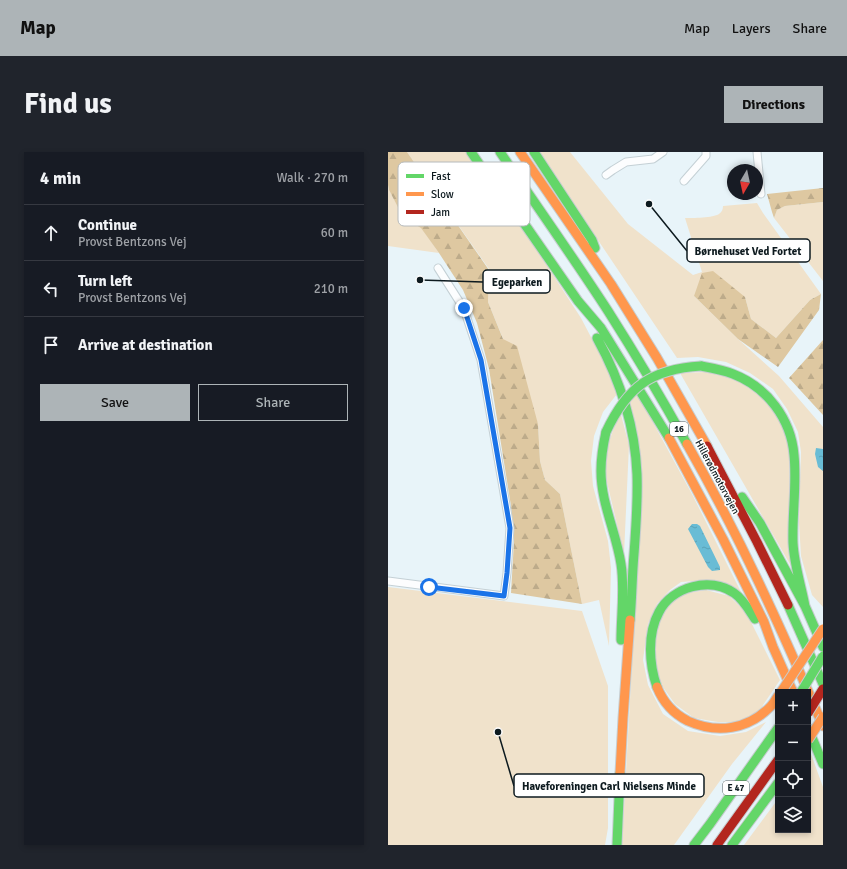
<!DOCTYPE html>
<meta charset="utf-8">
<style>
body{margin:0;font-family:Signika,sans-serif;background:#20242c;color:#f1f3f6}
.controls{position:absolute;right:12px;bottom:12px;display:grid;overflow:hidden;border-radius:0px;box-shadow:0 2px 6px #0003}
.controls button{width:36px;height:36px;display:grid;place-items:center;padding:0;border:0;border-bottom:1px solid #363941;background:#171b24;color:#f1f3f6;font:20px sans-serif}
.compass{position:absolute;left:339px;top:12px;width:36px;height:36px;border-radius:50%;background:#171b24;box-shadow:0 2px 6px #0003;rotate:189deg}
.stop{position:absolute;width:12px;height:12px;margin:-9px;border:3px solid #1a73e8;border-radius:50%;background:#fff}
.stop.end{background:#1a73e8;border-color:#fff;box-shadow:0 1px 4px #0008}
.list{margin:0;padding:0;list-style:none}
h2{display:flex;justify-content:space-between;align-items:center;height:52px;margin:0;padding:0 16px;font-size:17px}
h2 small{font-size:13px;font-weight:400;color:#9ea1a6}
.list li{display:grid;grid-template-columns:26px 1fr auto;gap:12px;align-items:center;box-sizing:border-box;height:56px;padding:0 16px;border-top:1px solid #363941}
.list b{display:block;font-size:15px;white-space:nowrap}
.list p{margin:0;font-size:13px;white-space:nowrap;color:#9ea1a6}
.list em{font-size:13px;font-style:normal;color:#9ea1a6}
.actions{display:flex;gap:8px;padding:12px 16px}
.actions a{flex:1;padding:9px 0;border:1px solid #adb4b7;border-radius:0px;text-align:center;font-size:14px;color:#adb4b7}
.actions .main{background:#adb4b7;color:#111}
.icon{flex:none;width:22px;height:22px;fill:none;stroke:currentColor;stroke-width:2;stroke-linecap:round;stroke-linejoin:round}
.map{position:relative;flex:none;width:435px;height:693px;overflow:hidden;border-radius:0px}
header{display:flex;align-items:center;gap:24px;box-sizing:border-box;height:56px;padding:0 20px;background:#adb4b7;color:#111}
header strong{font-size:19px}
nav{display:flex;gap:22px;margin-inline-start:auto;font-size:14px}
.intro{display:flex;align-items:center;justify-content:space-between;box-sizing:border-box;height:96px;padding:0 24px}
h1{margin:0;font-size:28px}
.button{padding:10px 18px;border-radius:0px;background:#adb4b7;color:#111;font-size:14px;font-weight:700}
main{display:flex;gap:24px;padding:0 24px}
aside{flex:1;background:#171b24;border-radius:0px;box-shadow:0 2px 6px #0003}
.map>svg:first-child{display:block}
</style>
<header>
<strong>Map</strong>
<nav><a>Map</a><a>Layers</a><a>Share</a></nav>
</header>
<div class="intro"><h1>Find us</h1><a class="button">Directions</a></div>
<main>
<aside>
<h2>4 min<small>Walk · 270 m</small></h2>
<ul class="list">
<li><svg class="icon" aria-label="ahead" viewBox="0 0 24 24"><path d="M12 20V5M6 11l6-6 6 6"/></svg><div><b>Continue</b><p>Provst Bentzons Vej</p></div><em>60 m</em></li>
<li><svg class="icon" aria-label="left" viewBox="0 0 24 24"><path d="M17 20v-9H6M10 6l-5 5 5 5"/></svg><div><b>Turn left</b><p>Provst Bentzons Vej</p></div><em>210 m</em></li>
<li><svg class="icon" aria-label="arrive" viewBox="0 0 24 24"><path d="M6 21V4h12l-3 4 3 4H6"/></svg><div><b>Arrive at destination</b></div></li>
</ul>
<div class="actions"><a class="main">Save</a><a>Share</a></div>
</aside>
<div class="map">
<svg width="435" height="693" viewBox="0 0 435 693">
<defs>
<pattern id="forest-firs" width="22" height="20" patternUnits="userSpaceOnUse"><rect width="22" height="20" fill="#dec8a1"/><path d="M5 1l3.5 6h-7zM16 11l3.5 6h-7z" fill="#bdab8a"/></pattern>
<pattern id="water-ripples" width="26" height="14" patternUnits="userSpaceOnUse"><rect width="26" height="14" fill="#69bcd5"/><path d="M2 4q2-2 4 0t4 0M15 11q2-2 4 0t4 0" fill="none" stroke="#5aa1b6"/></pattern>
</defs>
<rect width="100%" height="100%" fill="#e8f4f9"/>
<!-- green -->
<path fill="#f0e2cb" d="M19 0H79L141 86 193 166 216 210 229 242 215 260 206 284 203 309 205 334 220 389 223 416 221 494 211 448 194 452 172 342 157 328 152 309 150 272 100 150 101 117Z
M151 0H182L240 72 305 123 314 120 297 66C305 66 325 66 331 62 334 60 335 57 335 54L369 51 375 61 433 142 422 148 388 186 363 167 357 145 306 144 350 187 391 224 435 275V455L424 443 413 404 411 371 413 300 410 280 399 257 385 237 362 221 338 210 310 205 289 206Z
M0 33 1 38 15 64 33 75 51 101 0 94Z
M435 50V129L386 66 389 58 397 54Z
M318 220 349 227 373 239 395 268 401 289 403 414 292 221Z
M249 241 305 344 353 440 320 428 293 430 282 438 269 452 260 472 255 508 260 533 275 562 300 579 332 584 358 580 378 570 344 612 286 693H234L251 385 242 248Z
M232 259 241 293 236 402 214 309Z
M0 435 194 459 220 534V676L217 693H0Z
M318 438 341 444 358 460 392 528 369 562 350 570H330L306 566 287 552 272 531 266 501 270 474 277 454 294 442Z
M423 602 435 635V693H356L390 647V678H420V606Z"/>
<!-- forest -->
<path fill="url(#forest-firs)" d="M0 0H19L101 118 100 150 115 187 129 194 150 272 152 309 157 328 172 342 194 452 123 441 126 389 123 354 101 217 89 171 75 138 51 101 33 76 15 65 1 38 0 33Z
M435 36V50L397 54 389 58 386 66 384 60 379 42Z
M325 119 357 145 363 167 388 186 422 148 433 142 431 158 390 215 350 187 306 144 314 121Z
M435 188V263L401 226Z"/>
<!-- water -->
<path fill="url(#water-ripples)" d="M428 296 435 297V319L430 315 427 302Z
M304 372H309L312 374 332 415V418L324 419 320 415 300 377Z"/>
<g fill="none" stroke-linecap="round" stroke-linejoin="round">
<!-- street casing -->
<g stroke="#c4d0d5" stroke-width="9">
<path id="street" d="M369 0 373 42
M218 23 225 18 238 10 265 7 275 0
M296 29 318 4V0
M0 429 116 444 119 421 122 376 93 208 76 157 50 116"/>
</g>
<!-- fast casing -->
<g stroke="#c7cdd0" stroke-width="11">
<path id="fast" d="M83 0 94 16 124 54 190 149 213 176 281 286
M112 0C148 53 185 105 220 159 248 203 274 247 299 292
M146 0 204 88 207 96
M209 186C232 228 247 274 249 322 250 349 248 375 246 402 244 424 244 446 242 468
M313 214C324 216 335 218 345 222 379 235 403 267 406 303 409 332 404 362 405 391 406 412 413 433 417 454
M218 280C215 293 213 306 213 319 213 351 228 380 233 412 237 437 233 463 233 488
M354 345 372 371 417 454 435 495
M400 453 435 532
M269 535C261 512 259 482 271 460 284 435 322 424 346 441 355 447 361 458 367 467
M420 576 435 612
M229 693 232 621
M306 693 322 672 390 576
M344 693 390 631"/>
</g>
<!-- slow casing -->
<g stroke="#c7cdd0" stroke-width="11">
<path id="slow" d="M132 0 223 132 269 206 319 294
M281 286 335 387 376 470 385 495 405 540
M299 292C351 383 394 478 435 574
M269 535C275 550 286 562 300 569 329 582 360 578 383 554 386 551 388 547 390 544
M232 621 235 566 242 468"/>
</g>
<!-- jam casing -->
<g stroke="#c7cdd0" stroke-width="11">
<path id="jam" d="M319 294 369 390 400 453
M329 693 390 608"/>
</g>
<!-- street -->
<use href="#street" stroke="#fcfdfe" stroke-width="7"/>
<!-- fast -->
<use href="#fast" stroke="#63d668" stroke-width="9"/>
<!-- slow -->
<use href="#slow" stroke="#ff974d" stroke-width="9"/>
<!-- jam -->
<use href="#jam" stroke="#b3261e" stroke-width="9"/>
<!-- fast-bridge casing -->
<g stroke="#c7cdd0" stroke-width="11" stroke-linecap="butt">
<path id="fast-bridge" d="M218 280C239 235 263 217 313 214
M413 540 435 504"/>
</g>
<!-- slow-bridge casing -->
<g stroke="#c7cdd0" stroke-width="11" stroke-linecap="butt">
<path id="slow-bridge" d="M393 540 435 477
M420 588 435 565"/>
</g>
<!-- jam-bridge casing -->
<g stroke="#c7cdd0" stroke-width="11" stroke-linecap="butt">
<path id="jam-bridge" d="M420 561 435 537"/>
</g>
<!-- fast-bridge -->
<use href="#fast-bridge" stroke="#63d668" stroke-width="9"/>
<!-- slow-bridge -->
<use href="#slow-bridge" stroke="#ff974d" stroke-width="9"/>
<!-- jam-bridge -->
<use href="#jam-bridge" stroke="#b3261e" stroke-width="9"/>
</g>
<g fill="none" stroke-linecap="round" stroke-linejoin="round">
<!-- route -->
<path stroke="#1a73e8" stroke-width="5" d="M41 435 116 444 119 421 122 376 93 208 76 156"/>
</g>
<g text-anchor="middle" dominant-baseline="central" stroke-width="3" stroke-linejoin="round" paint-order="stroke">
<!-- shield labels -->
<g fill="#fff" stroke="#565f62" stroke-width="1">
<rect x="282" y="270" width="18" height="14" rx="3"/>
<rect x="335" y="629" width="26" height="14" rx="3"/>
</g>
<g font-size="9" font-weight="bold" fill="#0d1a1f">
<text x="291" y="277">16</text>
<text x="348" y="636">E 47</text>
</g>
<!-- street labels -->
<g font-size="10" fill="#0d1a1f" stroke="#fff">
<text transform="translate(329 325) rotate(62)">Hillerødmotorvejen</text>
</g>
</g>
<!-- legend -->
<rect x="10" y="10" width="132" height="64" rx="6" fill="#fff" stroke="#b6babc" stroke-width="1"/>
<rect x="18" y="22" width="18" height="4" fill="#63d668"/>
<rect x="18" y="40" width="18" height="4" fill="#ff974d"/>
<rect x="18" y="58" width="18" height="4" fill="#b3261e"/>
<g font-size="11" fill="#0d1a1f">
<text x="43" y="28">Fast</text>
<text x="43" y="46">Slow</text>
<text x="43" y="64">Jam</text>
</g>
<!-- callouts -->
<path fill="none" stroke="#0d1a1f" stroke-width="1.5" d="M261 52L299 99M32 128L95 130M110 580L126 634"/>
<g fill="#0d1a1f" stroke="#fff" stroke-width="1.5">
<circle cx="261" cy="52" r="4"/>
<circle cx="32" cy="128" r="4"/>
<circle cx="110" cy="580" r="4"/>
</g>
<g fill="#fff" stroke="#0d1a1f" stroke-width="1.5">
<rect x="299" y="87" width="123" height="23" rx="4"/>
<rect x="95" y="118" width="67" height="23" rx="4"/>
<rect x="126" y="622" width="190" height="23" rx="4"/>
</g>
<g font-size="11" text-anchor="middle" font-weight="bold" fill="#0d1a1f">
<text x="360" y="103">Børnehuset Ved Fortet</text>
<text x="129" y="134">Egeparken</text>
<text x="221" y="638">Haveforeningen Carl Nielsens Minde</text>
</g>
</svg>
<div class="controls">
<button>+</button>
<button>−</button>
<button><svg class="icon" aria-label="locate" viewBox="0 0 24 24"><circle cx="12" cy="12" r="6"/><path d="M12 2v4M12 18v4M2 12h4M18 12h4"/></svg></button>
<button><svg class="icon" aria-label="layers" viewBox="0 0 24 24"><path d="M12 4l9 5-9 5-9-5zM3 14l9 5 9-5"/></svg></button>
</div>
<svg class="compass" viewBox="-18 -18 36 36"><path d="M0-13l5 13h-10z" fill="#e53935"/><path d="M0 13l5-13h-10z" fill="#9ea1a6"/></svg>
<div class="stop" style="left:41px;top:435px"></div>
<div class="stop end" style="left:76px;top:156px"></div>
</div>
</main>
